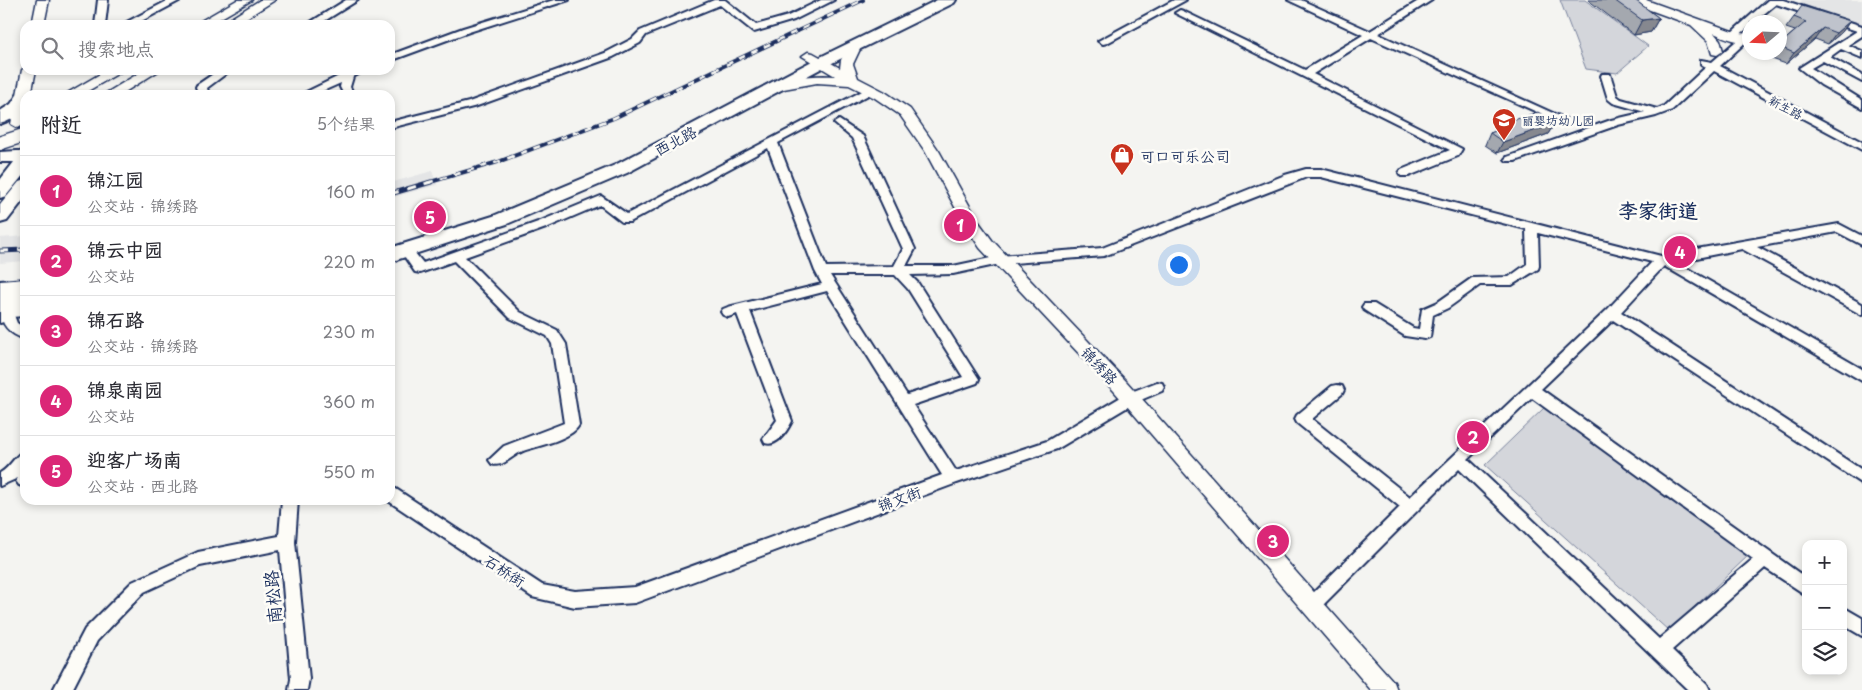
<!DOCTYPE html>
<html lang="zh">
<meta charset="utf-8">
<style>
body{margin:0;font-family:"Playpen Sans","LXGW WenKai TC",sans-serif;background:#f7f7f7;color:#2b2b33}
.controls{position:absolute;right:15px;bottom:15px;display:grid;overflow:hidden;border-radius:10px;box-shadow:0 2px 8px #0003}
.controls button{width:45px;height:45px;display:grid;place-items:center;padding:0;border:0;border-bottom:1px solid #e1e1e2;background:#fff;color:#2b2b33;font:25px sans-serif}
.compass{position:absolute;left:1742px;top:15px;width:45px;height:45px;border-radius:50%;background:#fff;box-shadow:0 2px 8px #0003;rotate:251deg}
.you{position:absolute;left:1178px;top:264px;width:18px;height:18px;margin:-12px;border:4px solid #fff;border-radius:50%;background:#1a73e8;box-shadow:0 0 0 8px #1a73e833}
.badge{display:grid;place-items:center;width:32px;height:32px;border-radius:50%;background:#db2777;color:#fff;font-size:16px;font-weight:700}
.pin{position:absolute;translate:-50% -50%;border:2px solid #fff;box-shadow:0 1px 5px #0006}
.list{margin:0;padding:0;list-style:none}
h2{display:flex;justify-content:space-between;align-items:center;height:65px;margin:0;padding:0 20px;font-size:21px}
h2 small{font-size:16px;font-weight:400;color:#7c7c81}
.list li{display:grid;grid-template-columns:32px 1fr auto;gap:15px;align-items:center;box-sizing:border-box;height:70px;padding:0 20px;border-top:1px solid #e1e1e2}
.list b{display:block;font-size:19px;white-space:nowrap}
.list p{margin:0;font-size:16px;white-space:nowrap;color:#7c7c81}
.list em{font-size:16px;font-style:normal;color:#7c7c81}
.icon{flex:none;width:28px;height:28px;fill:none;stroke:currentColor;stroke-width:2;stroke-linecap:round;stroke-linejoin:round}
.map{position:relative;flex:none;width:1862px;height:690px;overflow:hidden}
.search{position:absolute;background:#fff;box-shadow:0 2px 8px #0003;left:20px;top:20px;width:375px;height:55px;display:flex;align-items:center;gap:12px;box-sizing:border-box;padding:0 18px;border-radius:15px;color:#7c7c81;font-size:19px}
.panel{position:absolute;background:#fff;box-shadow:0 2px 8px #0003;left:20px;top:90px;width:375px;height:415px;border-radius:15px}
.map>svg:first-child{display:block}
</style>
<div class="map">
<svg width="1862" height="690" viewBox="0 0 1862 690">
<rect width="100%" height="100%" fill="#f4f4f1"/>
<filter id="ink" filterUnits="userSpaceOnUse"><feTurbulence type="fractalNoise" baseFrequency=".02" numOctaves="2"/><feDisplacementMap in="SourceGraphic" scale="10" xChannelSelector="R" yChannelSelector="G"/><feConvolveMatrix kernelMatrix="1 2 1 2 8 2 1 2 1" color-interpolation-filters="sRGB"/></filter>
<g filter="url(#ink)">
<!-- built -->
<path fill="#e4e5e6" d="M1802 0H1862V26L1798 4Z
M432 171 437 185 390 198V183Z
M25 236V261L0 263V238Z"/>
<!-- green -->
<path fill="#d4d6db" stroke="#78829c" d="M1560 0H1585L1648 46 1617 73 1586 69Z
M1546 406 1750 554 1669 631 1485 465Z"/>
<g fill="none" stroke-linecap="round" stroke-linejoin="round">
<!-- minor casing -->
<g stroke="#1b2f5e" stroke-width="4">
<path id="minor" d="M98 0H108L105 25H95Z
M169 0H181L134 25H121Z
M346 0H358L318 25H306Z
M554 0H569L469 32 390 61V55L463 28Z
M714 0H725L756 25 788 16 821 0H834L794 20 754 32 720 5 646 35 640 43 613 57 477 106 390 128V122L469 102 605 53 632 39 640 31Z
M1174 0H1186L1107 43 1103 44 1098 41Z
M1288 0H1301L1370 31 1420 0H1432L1378 34 1566 119 1565 121H1557L1371 38 1313 74 1462 149 1458 156 1409 176H1401L1399 173 1401 170 1450 150 1175 13 1180 10 1183 11 1305 70 1363 35Z
M1768 0H1783L1862 26V36L1848 45 1862 51V58L1841 49 1830 57 1862 75V82L1823 61 1811 68 1862 100V108L1821 85 1799 68 1857 31 1776 4 1754 22H1750V26L1738 36H1732V32Z
M1750 29V38L1720 66 1862 142V150L1714 71 1672 110 1656 116 1618 125 1515 161H1507L1505 159 1507 157 1611 120 1645 112 1613 103 1608 99 1601 76 1602 74H1610L1617 96 1621 99 1657 109 1664 106 1706 67 1701 64V60L1712 62Z
M219 70H231L207 88 209 95H199L196 87 197 85Z
M342 70H366L353 77 350 87 354 95H344L340 87 341 83 314 95H300L343 74Z
M870 87 875 90 874 92 778 143 826 267 894 266 903 249 852 138 834 123 839 120 863 136 915 249 906 266H953L1000 256 1102 248 1285 175 1306 169H1321L1665 257 1685 251 1839 224 1862 236V245L1837 232 1757 247 1862 304V315L1742 249 1676 262 1862 369V381L1664 266 1621 312 1862 470V484L1613 320 1541 389 1806 578V595L1765 568 1672 650 1707 684 1710 690H1688L1459 469 1317 611 1311 614 1305 611 1302 606 1305 601 1400 507 1297 423 1295 419 1297 415 1332 386 1337 385 1342 386 1344 390 1342 394 1312 419 1410 497 1607 310 1652 262 1538 233 1539 266 1538 269 1512 285H1480L1448 308 1433 315 1430 337 1425 339 1405 336 1364 310 1362 307 1364 304H1374L1413 328 1419 329 1422 309 1438 302 1472 278 1509 277 1527 264 1526 229 1321 177H1307L1104 256 1000 264 953 274 910 275 918 283 979 379 977 383 913 405 956 471 1047 441 1126 394 1157 382 1162 383 1164 387 1162 391 1136 402 1057 449 957 483 635 603 575 607 532 597 387 500H390V488L396 489 542 585 575 591 635 587 942 475 827 291 750 311 792 421C787 431 777 447 765 443L763 439 777 420 737 314 728 317 723 315 721 312 723 309 728 307 822 284 815 271 768 148 630 222H622L600 205 546 228 465 257 520 312 557 330 566 344 579 425C572 439 538 446 523 451 512 455 503 468 492 464L489 460 504 446 564 423 552 344 547 336 510 318 454 261 420 273 415 272 400 250 402 247H410L423 263 538 222 601 196 627 214ZM830 275H895L908 289 963 377 907 395ZM1532 398 1753 559 1659 639 1468 459Z
M6 305 11 307 17 323 25 328V339C9 334 1 325 0 309Z
M25 451V469L22 474 25 473V487L19 485 16 481 18 478 0 486V473C11 467 15 454 25 451Z
M282 500H298L295 542 309 679 307 690H289L291 679 280 550 200 566 144 592 97 641 72 690H53L85 629 132 582 198 552 279 536Z
M1843 607 1862 618V636L1843 625Z"/>
</g>
<!-- major casing -->
<g stroke="#1b2f5e" stroke-width="3">
<path id="major" d="M37 0H49L44 25H32Z
M237 0H252L209 25H194Z
M260 0H275L235 25H220Z
M1629 0H1646L1735 32 1747 34 1749 37C1741 46 1724 37 1714 33L1720 40 1723 51 1717 55 1712 54 1708 41 1691 25 1631 3Z
M855 43 861 47 853 64 858 78 885 92 910 109 939 151 978 221 992 240 1126 381 1394 682 1397 690H1371L1114 391 980 248 963 222 925 151 900 115 875 98 849 85 817 83 778 90 771 86C780 76 822 75 835 76L802 56 808 52 813 53 840 68 841 60 850 44Z
M25 67V70H36L31 95H25V124L18 128 11 124 22 70Z
M107 70H124L81 95H64Z
M144 70H160L120 95H103Z
M25 292V304L0 306V294Z"/>
</g>
<!-- highway casing -->
<g stroke="#1b2f5e" stroke-width="4">
<path id="highway" d="M937 0H956L954 3 824 67 627 173 507 224 390 262V248L493 216 615 165 812 61Z
M23 93 29 95H25C25 99 26 105 25 108 22 115 7 122 0 124V111L11 104 17 95Z
M17 151H25V173L6 196 0 198V180L14 162H0V152Z
M25 180V198L7 221 0 223V205L19 182Z
M25 279V293L0 295V281Z
M25 302V316L11 317 7 321 0 323V304Z"/>
</g>
<!-- minor -->
<use href="#minor" fill="#fdfcf7" fill-rule="evenodd"/>
<!-- major -->
<use href="#major" fill="#fdfcf7" fill-rule="evenodd"/>
<!-- highway -->
<use href="#highway" fill="#fdfcf7" fill-rule="evenodd"/>
<!-- rail-far1 casing -->
<g stroke="#1b2f5e" stroke-width="4">
<path id="rail-far1" d="M427 183 498 162 614 118 863 0"/>
</g>
<!-- rail casing -->
<g stroke="#1b2f5e" stroke-width="5">
<path id="rail" d="M390 194 431 182
M0 251 25 250"/>
</g>
<!-- rail-far1 -->
<use href="#rail-far1" stroke="#fdfcf7" stroke-width="2.5" stroke-dasharray="7" stroke-linecap="butt"/>
<!-- rail -->
<use href="#rail" stroke="#fdfcf7" stroke-width="3" stroke-dasharray="9" stroke-linecap="butt"/>
<!-- major-bridge casing -->
<g stroke="#1b2f5e" stroke-width="16" stroke-linecap="butt">
<path id="major-bridge" d="M0 143 25 135"/>
</g>
<!-- major-bridge -->
<use href="#major-bridge" stroke="#fdfcf7" stroke-width="13"/>
</g>
<!-- wall -->
<path fill="#a4a8af" stroke="#1b2f5e" d="M1588 0H1635L1659 18 1651 32 1634 35Z
M1794 17 1850 21 1842 32 1828 44 1815 39 1786 64 1769 58 1773 52H1780V44L1795 31 1786 28Z
M1505 123H1555L1548 134 1497 153 1485 145 1490 133 1503 129Z"/>
<!-- shaded-wall -->
<path fill="#86888f" stroke="#1b2f5e" d="M1659 18 1651 32 1634 35 1642 20Z
M1850 21 1842 32 1828 44 1836 33Z
M1823 28 1815 39 1786 64 1794 53Z
M1555 123 1548 134 1497 153 1503 142Z"/>
<!-- building -->
<path fill="#bfc3cc" stroke="#1b2f5e" d="M1614 0H1635L1659 18 1642 20Z
M1802 6 1850 21 1836 33 1823 28 1794 53 1780 47V44L1806 22 1794 17Z
M1538 112 1555 123 1503 142 1490 133 1510 126 1505 123Z"/>
</g>
<!-- icons -->
<defs>
<g id="school-pin" transform="scale(1.25)"><path d="M0 17L-7.5 6A9.5 9.5 0 1 1 7.5 6Z" fill="#c8321e" stroke="#fdfcf7"/><path d="M0-5L7-2L0 1L-7-2ZM-4 1L0 2.5L4 1V4Q0 6-4 4Z" fill="#fff"/></g>
<g id="shop-pin" transform="scale(1.25)"><path d="M0 17L-7.5 6A9.5 9.5 0 1 1 7.5 6Z" fill="#c8321e" stroke="#fdfcf7"/><path d="M-5-2.5h2.3a2.7 3.5 0 0 1 5.4 0H5L5.5 6h-11ZM-1.5-2.5h3a1.5 2.3 0 0 0-3 0Z" fill="#fff"/></g>
</defs>
<g fill-rule="evenodd">
<use href="#school-pin" x="1504" y="120"/>
<use href="#shop-pin" x="1122" y="155"/>
</g>
<g text-anchor="middle" dominant-baseline="central" stroke-width="5" stroke-linejoin="round" paint-order="stroke">
<!-- far-street labels -->
<g font-size="12" fill="#1b2f5e" stroke="#fdfcf7">
<text transform="translate(1786 107) rotate(28)">新生路</text>
</g>
<!-- far-poi labels -->
<g font-size="12" fill="#1b2f5e" stroke="#fdfcf7" text-anchor="start">
<text x="1522" y="120">丽婴坊幼儿园</text>
</g>
<!-- street labels -->
<g font-size="15" fill="#1b2f5e" stroke="#fdfcf7">
<text transform="translate(675 140) rotate(-28)">西北路</text>
<text transform="translate(1100 365) rotate(46)">锦绣路</text>
<text transform="translate(899 498) rotate(-20)">锦文街</text>
<text transform="translate(505 570) rotate(33)">石桥街</text>
</g>
<!-- poi labels -->
<g font-size="15" fill="#1b2f5e" stroke="#fdfcf7" text-anchor="start">
<text x="1140" y="155">可口可乐公司</text>
</g>
<!-- near-street labels -->
<g font-size="18" fill="#1b2f5e" stroke="#fdfcf7">
<text transform="translate(272 597) rotate(-95)">南松路</text>
</g>
<!-- district labels -->
<g font-size="20" font-weight="bold" fill="#1b2f5e" stroke="#fdfcf7">
<text x="1658" y="210">李家街道</text>
</g>
</g>
</svg>
<div class="controls">
<button>+</button>
<button>−</button>
<button><svg class="icon" aria-label="layers" viewBox="0 0 24 24"><path d="M12 4l9 5-9 5-9-5zM3 14l9 5 9-5"/></svg></button>
</div>
<svg class="compass" viewBox="-18 -18 36 36"><path d="M0-13l5 13h-10z" fill="#e53935"/><path d="M0 13l5-13h-10z" fill="#7c7c81"/></svg>
<div class="you"></div>
<div class="pin badge" style="left:960px;top:225px">1</div>
<div class="pin badge" style="left:1473px;top:437px">2</div>
<div class="pin badge" style="left:1273px;top:541px">3</div>
<div class="pin badge" style="left:1680px;top:252px">4</div>
<div class="pin badge" style="left:430px;top:217px">5</div>
<div class="search"><svg class="icon" aria-label="search" viewBox="0 0 24 24"><circle cx="10" cy="10" r="6"/><path d="M15 15l6 6"/></svg>搜索地点</div>
<section class="panel">
<h2>附近<small>5个结果</small></h2>
<ul class="list">
<li><span class="badge">1</span><div><b>锦江园</b><p>公交站 · 锦绣路</p></div><em>160 m</em></li>
<li><span class="badge">2</span><div><b>锦云中园</b><p>公交站</p></div><em>220 m</em></li>
<li><span class="badge">3</span><div><b>锦石路</b><p>公交站 · 锦绣路</p></div><em>230 m</em></li>
<li><span class="badge">4</span><div><b>锦泉南园</b><p>公交站</p></div><em>360 m</em></li>
<li><span class="badge">5</span><div><b>迎客广场南</b><p>公交站 · 西北路</p></div><em>550 m</em></li>
</ul>
</section>
</div>
